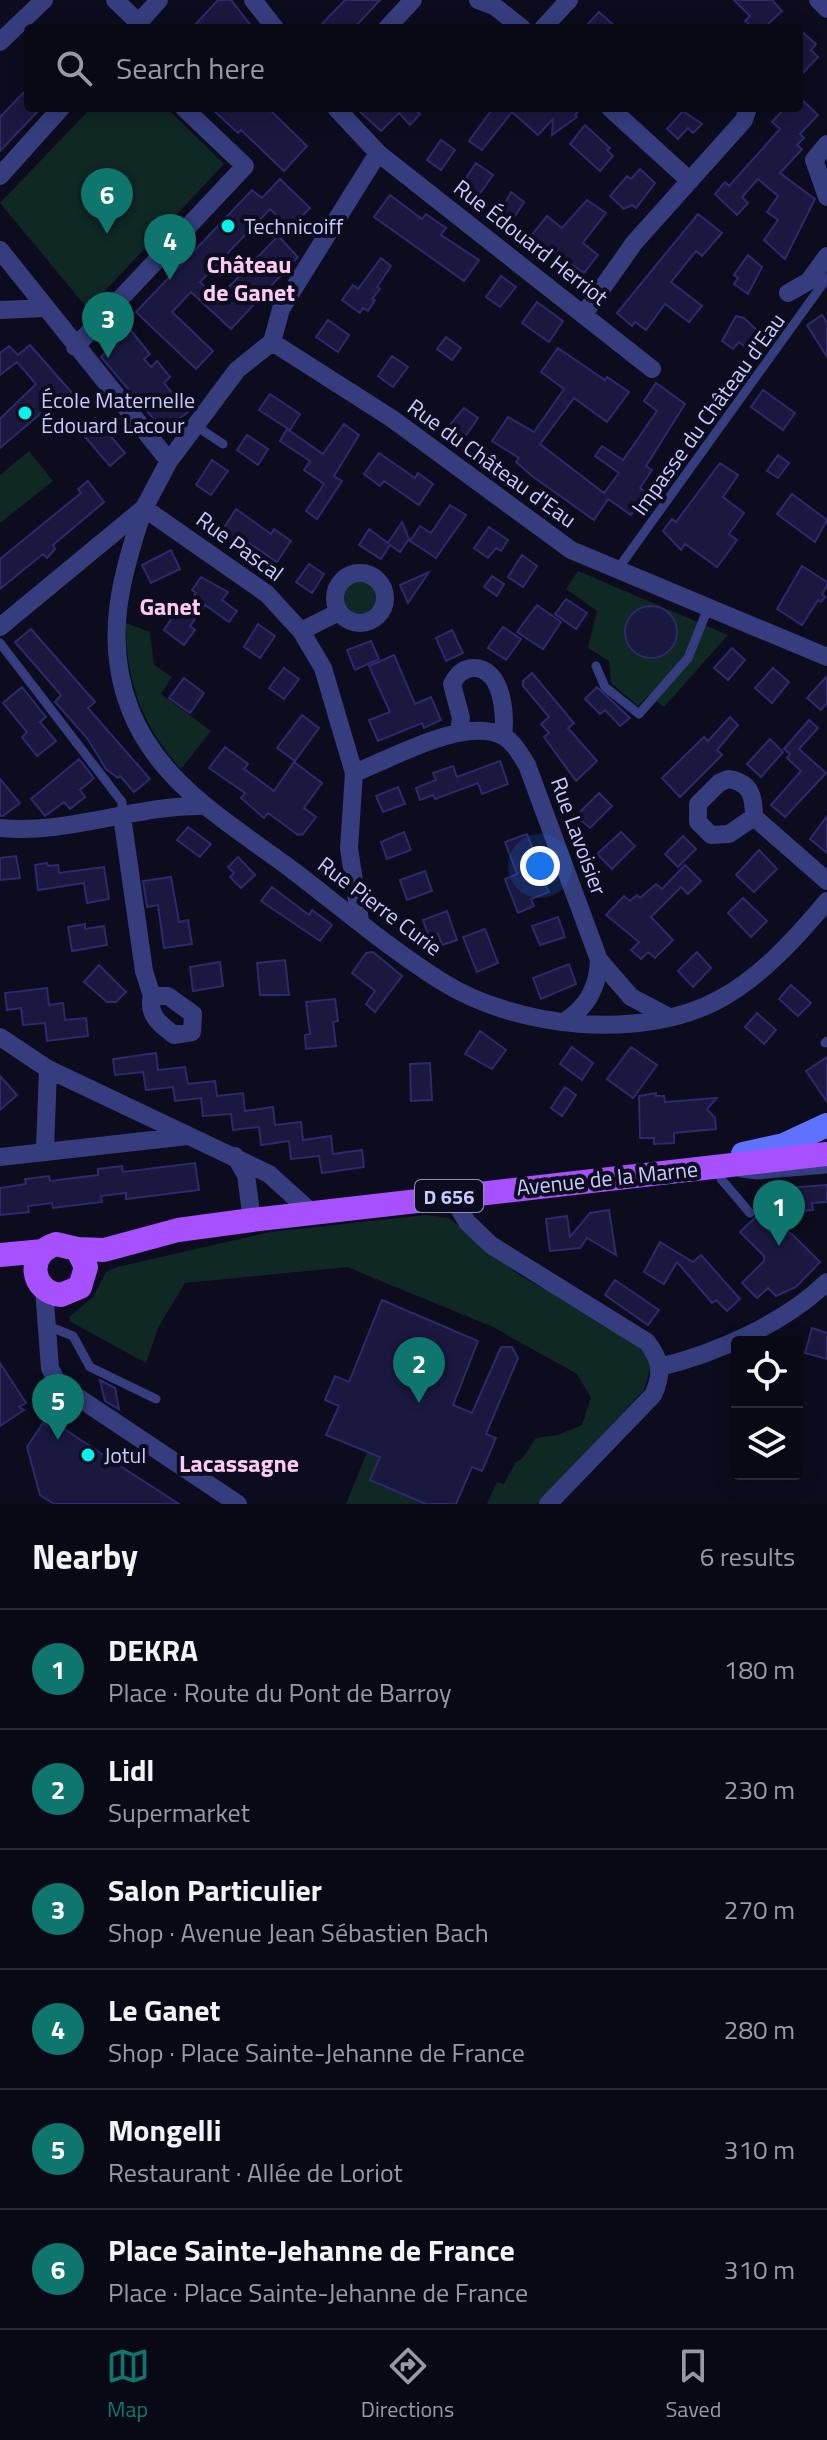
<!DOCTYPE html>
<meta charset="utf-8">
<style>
body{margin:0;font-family:"Titillium Web",sans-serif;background:#12121f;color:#f1f3f6}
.controls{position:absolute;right:24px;bottom:24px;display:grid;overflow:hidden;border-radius:8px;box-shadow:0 4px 20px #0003}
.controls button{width:72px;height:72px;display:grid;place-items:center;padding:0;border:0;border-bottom:2px solid #292a35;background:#090916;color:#f1f3f6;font:40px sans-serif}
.you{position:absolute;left:540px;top:866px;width:28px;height:28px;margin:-20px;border:6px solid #fff;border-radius:50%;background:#1a73e8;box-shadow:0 0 0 12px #1a73e833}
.badge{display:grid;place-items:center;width:52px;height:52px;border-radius:50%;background:#0f766e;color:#fff;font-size:26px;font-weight:700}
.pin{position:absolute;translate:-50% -66px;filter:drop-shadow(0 2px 4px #0008)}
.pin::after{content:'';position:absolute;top:42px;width:28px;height:24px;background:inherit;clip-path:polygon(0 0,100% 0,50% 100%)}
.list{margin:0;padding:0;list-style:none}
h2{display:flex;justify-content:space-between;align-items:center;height:104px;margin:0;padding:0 32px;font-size:34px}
h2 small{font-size:26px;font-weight:400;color:#999aa1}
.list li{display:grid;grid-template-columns:52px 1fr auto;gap:24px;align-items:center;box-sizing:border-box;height:120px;padding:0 32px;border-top:2px solid #292a35}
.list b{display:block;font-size:30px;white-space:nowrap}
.list p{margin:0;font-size:26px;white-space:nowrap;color:#999aa1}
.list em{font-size:26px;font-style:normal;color:#999aa1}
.icon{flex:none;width:44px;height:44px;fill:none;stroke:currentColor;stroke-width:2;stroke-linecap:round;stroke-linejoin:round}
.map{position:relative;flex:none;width:827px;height:1504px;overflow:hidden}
.search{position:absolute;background:#090916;box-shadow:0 4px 20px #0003;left:24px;right:24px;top:24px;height:88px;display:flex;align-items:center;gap:20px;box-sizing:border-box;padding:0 28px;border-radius:8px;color:#999aa1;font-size:30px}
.sheet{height:824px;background:#090916}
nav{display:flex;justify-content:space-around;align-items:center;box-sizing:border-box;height:112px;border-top:2px solid #292a35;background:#090916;font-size:22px;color:#999aa1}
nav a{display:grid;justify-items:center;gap:4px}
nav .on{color:#0f766e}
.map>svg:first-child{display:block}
</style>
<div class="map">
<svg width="827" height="1504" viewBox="0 0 827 1504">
<rect width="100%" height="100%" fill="#0c0c1e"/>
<!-- green -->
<path fill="#0f2824" d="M91 108H167L224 164 88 309 0 203Z
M29 451 53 481 0 523V475Z
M578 571 728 635 664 707 649 695 638 706 611 683 609 661 588 648 597 611 566 589Z
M340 598a20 20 0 1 1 40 0a20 20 0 1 1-40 0Z
M126 623 150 632 154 665 172 677 161 694 211 731 181 769C143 727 125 680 126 623Z
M426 1215 449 1218 519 1275 628 1335 647 1356 651 1366 644 1390 537 1504H487L497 1482 504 1484 516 1462 522 1459 536 1438 558 1435 582 1425 591 1398 577 1374 493 1327 347 1267 185 1283 159 1326 146 1363 71 1322 69 1317 93 1297 106 1272 117 1267 270 1232Z
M367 1452 380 1457 371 1481 426 1504H346Z"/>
<!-- building -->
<path fill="#1a183f" stroke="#2d296c" stroke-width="2" d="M218 0H231L253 28H192Z
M345 0H380L354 28H318Z
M734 0H772L782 11 764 28H753L745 21 750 16Z
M599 12 617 28H584Z
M799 29 816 44 811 50 818 57 799 77Z
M28 88V108H41L0 151V117Z
M799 97 818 115 800 134 804 138 797 145 802 149 780 173 815 199 785 259 764 240 778 220 767 212 778 196 758 179 742 197 748 203 737 215 715 194 725 182 729 186 780 129 772 122 785 108H799Z
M211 108H268L307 146 284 171 241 130 238 133Z
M356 108H413L420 114 410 125 399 113 381 131Z
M493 108H581L575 115 577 117 552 135 553 119 538 135 512 112 482 150 469 141Z
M683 111 702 124 693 133 688 128 678 139 667 129Z
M585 125 610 148 607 150 613 156 600 171 570 144Z
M441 140 455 150 441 170 427 160Z
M476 163 493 175 478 196 462 184Z
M640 169 655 183 636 208 632 205 624 209 610 196 627 176 631 179Z
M280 179 310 208 290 229 270 209 200 282 217 299 278 236 298 257 231 329 191 292 172 312 213 351 196 369 136 312 252 190 262 198Z
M511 192 524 202 511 222 499 214Z
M390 195 422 219 426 214 446 228 441 235 479 260 464 281 374 217Z
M587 200 606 213 583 243 598 255 584 273 531 236 547 216 562 228Z
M698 214 722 233 702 256 696 251 671 282 702 306 689 322 665 304 646 330 635 322 632 326 617 313Z
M748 255 762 267 748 294 734 284 738 278 734 275Z
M381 258 391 266 377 287 380 289 372 299 375 300 368 311 363 308 360 313 342 300 353 285 358 289Z
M501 276 516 287 500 307 486 297Z
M537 302 563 321 549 342 522 323Z
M822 315 827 323V357L807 325Z
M736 316 744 318 766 339 755 354 739 342 733 349 722 341Z
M328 320 349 335 338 352 316 337Z
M125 323 150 354 144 359 151 367 157 361 170 377 164 383 188 412 173 423 159 422 151 416 101 357 120 337 115 332Z
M446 337 461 348 452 360 437 349Z
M30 345 72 393 55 408 52 404 0 448V419L36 384 17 362 0 375V353L9 346 18 355Z
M558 348 605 380 607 377 629 392 607 422 574 398 540 444 604 493 619 473 595 456 602 446 623 460 657 411 644 401 656 383 685 404 646 466 652 470 640 488 647 493 631 515 608 499 594 520 532 476 516 462 519 458 492 441 508 417 534 432 564 389 541 372Z
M392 356 408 367 393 387 378 376Z
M763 390 795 413 783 430 751 407Z
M270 394 300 414 290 430 259 410Z
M464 408 478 418 464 438 448 427Z
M95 418 125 453 110 466 80 431Z
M344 424 359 435 334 476 342 481 317 519 306 511 324 484 304 470 310 461 280 441 287 429 323 454Z
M247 435 268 449 258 465 237 450Z
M379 453 415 478 418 473 433 484 419 505 384 481 380 486 364 474Z
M778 455 789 463 778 478 767 471Z
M212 460 228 471 211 495 196 485Z
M720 463 738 475 723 497 744 513 729 534 737 540 717 567 685 544 681 550 663 531 672 519 676 522Z
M88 481 104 502 53 545 55 549 47 558 43 554 0 589V559L81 493 78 489Z
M792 494 827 520 815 542 777 514Z
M450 505 466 515 436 558 410 541 420 526 431 533Z
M236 509 271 534 274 529 291 541 277 562 240 537 237 541 222 531Z
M402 522 409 539 400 552 390 545 381 559 359 545 369 529 388 543Z
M489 527 508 540 501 551 496 548 488 558 474 548Z
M171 550 180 569 151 583 142 565Z
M522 555 537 566 523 587 508 577Z
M309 564 324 574 312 593 296 582Z
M802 566 827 582V586L822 594 825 597 821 602 818 600 802 625 777 609Z
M429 572 408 603 400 585Z
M492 576 504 584 497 596 484 587Z
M201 577 228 592 222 600 237 611 229 622 205 605 190 626 195 630 184 645 164 630 174 615 178 618 196 593 192 590Z
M566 599 587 613 576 629 555 614Z
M537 605 561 622 543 649 517 632Z
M625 632a26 26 0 1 1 52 0a26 26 0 1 1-52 0Z
M258 624 275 636 260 658 244 647Z
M503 627 521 639 506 660 488 648Z
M31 629 95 702 88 708 150 779 134 792 120 776 118 778 106 769 87 738 55 702 61 695 15 642Z
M452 630 463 653 446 661 436 638Z
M371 641 379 659 355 670 347 650Z
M732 648 745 660 728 680 714 668Z
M394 655 415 704 431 697 441 720 424 728 422 723 378 741 369 720 390 712 369 666Z
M284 668 299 679 284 699 269 688Z
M773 668 789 682 772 703 755 688Z
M532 673 574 723 568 728 597 761 576 781 544 737 549 733 541 724 549 717 523 686V681Z
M827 676V703L821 710 807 698Z
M184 678 204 693 190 713 169 698Z
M22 687 46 717 40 722 56 741 37 756 22 737 27 732 3 703Z
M597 687 630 718 620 726 605 710 600 714 585 699Z
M302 715 319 728 295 761 277 748Z
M730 717 738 725 717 750 722 755 680 797 662 778 704 737 708 741Z
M809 720 818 728 799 749 826 773 785 817 771 805 801 771 787 758 790 754 784 749Z
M770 739 783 752 761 777 747 764Z
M225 747 248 764 244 769 274 791 294 762 322 783 304 808 316 817 303 834 298 835 268 813 264 818 241 798 245 793 209 768Z
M79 759 94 778 80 790 85 797 70 809 64 802 45 816 31 799Z
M500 761 508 784 482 794 478 783 435 799 433 795 420 800 416 788 436 780 433 773 453 766 457 777Z
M0 779 20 803 3 816H0Z
M398 787 405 804 383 812 376 796Z
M599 793 612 806 590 828 576 816Z
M827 816V853L810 839Z
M188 827 211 844 200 857 177 840Z
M404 832 411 850 387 859 381 842Z
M621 832 635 846 612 869 597 854Z
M527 834 533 850 528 852 549 892 531 899 534 906 518 913 505 879 517 874 505 842Z
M683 836 696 849 678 867 665 854Z
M759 850 777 869 754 892 736 875Z
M16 856 20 878 0 880V858Z
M238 857 255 875 241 888 230 877 234 873 228 867Z
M47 863 48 866 58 865 59 873 104 867 109 899 87 903 84 883 38 890 35 865Z
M685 865 701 881 688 894 681 887 651 917 673 940 655 958 648 952 641 959 631 950 639 942 606 915 624 896 630 901 637 895 640 898 656 884 662 889Z
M425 871 432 891 407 900 400 880Z
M171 877 179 922 188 920 192 944 164 948 158 905 147 907 143 881Z
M272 887 309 915 312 910 332 925 320 941 261 901Z
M743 898 767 921 751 937 728 913Z
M447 911 457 940 442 945 438 934 429 937 423 920Z
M558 917 565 937 540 945 532 926Z
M85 924V929L104 926 107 945 72 951 68 927Z
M485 929 498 963 477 972 463 937Z
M373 952 402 976 375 1012 366 1004 375 991 352 973 366 953Z
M697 952 711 968 693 987 678 971Z
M285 960 289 995H260L257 963Z
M220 962 223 986 193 991 190 967Z
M569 964 576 984 541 999 533 978Z
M99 965 126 992 116 1002H107L84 982Z
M791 985 811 1003 798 1016 779 999Z
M47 988 49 1005 63 1003 65 1020 86 1018 88 1036 47 1041 45 1023 23 1025 21 1008 7 1010 5 993Z
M335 999 338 1021 333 1022 336 1046 306 1049 305 1035 310 1034 306 1002Z
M757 1013 776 1030 764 1044 745 1027Z
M480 1031 506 1050 492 1069 465 1054Z
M572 1047 593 1063 582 1080 560 1064Z
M631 1047 657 1065 633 1098 607 1079Z
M156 1053 158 1070 185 1067 188 1084 215 1081 217 1096 243 1093 245 1111 273 1107 275 1125 301 1122 303 1140 331 1136 333 1154 362 1150 364 1167 322 1173 319 1156 291 1159 289 1141 261 1145 259 1127 233 1130 231 1114 203 1116 201 1098 175 1101 173 1087 146 1090 143 1072 115 1075 113 1059Z
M827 1057V1102L806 1071Z
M430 1063 432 1100 411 1101 410 1064Z
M0 1076 17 1095 0 1110Z
M565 1087 576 1095 562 1116 551 1108Z
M656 1093V1096H664L665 1102 717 1098 707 1109 715 1118 716 1129 674 1133V1143L654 1144V1138H640L639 1096Z
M195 1163 199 1190 126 1199V1193L101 1196 102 1202 53 1208 52 1203 28 1206 29 1212 0 1215V1188L26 1184 25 1179 49 1176 50 1181 98 1175V1169L122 1166 123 1172Z
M827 1185V1202L812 1203 813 1210 775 1213 773 1189Z
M609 1210 616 1255 587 1238 580 1248 550 1251 546 1219 567 1216 570 1237 590 1213Z
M759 1214 793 1235 820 1262 796 1287 776 1296 768 1288 757 1298 742 1283 764 1261V1256L740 1232Z
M660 1242 693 1262 701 1255 740 1299 727 1311 716 1300 712 1303 677 1262 664 1284 644 1272Z
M615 1280 659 1310 648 1325 605 1295Z
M382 1300 478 1341 453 1405 472 1413 501 1347H512L518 1358 486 1434 496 1438 482 1471 472 1467 456 1504H426L370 1480 380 1457 326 1435 339 1406 325 1400 335 1376 349 1382Z
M812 1328 827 1333V1359L805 1353Z
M0 1363 26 1403 19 1407 24 1410 0 1426Z
M100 1380 115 1388 119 1409 105 1401Z
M51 1420 111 1460 179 1504H54L40 1495 27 1447 43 1423 47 1426Z"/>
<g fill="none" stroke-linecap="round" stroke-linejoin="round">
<!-- lane -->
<path stroke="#363d7e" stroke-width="9" d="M196 426 223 444
M617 570 827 278
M0 643 122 802V816
M596 666 605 687 639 714 688 658 708 608
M825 1043 827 1041
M721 1167V1179L750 1213
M741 1173 757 1175 827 1169
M48 1326 73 1336 90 1367 156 1399"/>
<!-- street -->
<path stroke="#363d7e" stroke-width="18" d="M115 0 139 23
M253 0 275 28
M478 0 494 6 522 28
M818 0 827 9
M134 28 159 0
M387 28 413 0
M543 28 569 0
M0 42 44 0
M610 108 690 181
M827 144 814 160 827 197
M378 153 652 369
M0 176 61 108
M0 250 169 461
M788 293 809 281 827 256
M0 310 45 308
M584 314 634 243 744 120 748 108
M272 342 391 418 571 550 827 657
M272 342 281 309 378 153 336 108
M75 347 245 166 184 108
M144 508C121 576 103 639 130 709 159 785 233 825 295 872 343 909 390 949 441 981 515 1028 642 1042 720 999 762 976 797 937 827 901
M144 508 267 594 301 631 323 668 354 773 349 848 360 921
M335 598a25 25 0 1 1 50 0a25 25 0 1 1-50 0Z
M0 627 144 508 169 461 237 370 272 342
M301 631 339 612
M459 732 461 718 452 684C457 675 462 669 472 668 503 666 506 716 503 736
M354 773C391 759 465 716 503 736 514 742 520 754 527 765L599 960 631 997 669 1017
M728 779C751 782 754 797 754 817L729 834 711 835 698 822V804L719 783Z
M122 816 144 971 152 996
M754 817 827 881
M0 828C69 835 137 804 206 806
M152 996H168L193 1014 192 1032 174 1035C160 1024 147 1015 152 996Z
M564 1022C587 1007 598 988 599 960
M0 1037 48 1069 269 1174 311 1212
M45 1150 48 1069
M235 1156 246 1175 252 1220
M0 1157 188 1136
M451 1195 467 1222 491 1245 647 1342C661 1360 663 1374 653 1395L548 1504
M44 1289 50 1368 58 1384 238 1504
M660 1367C717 1353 785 1323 827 1282"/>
<!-- secondary -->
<path stroke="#6071ff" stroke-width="24" d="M743 1154 784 1145 827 1125"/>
<!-- primary -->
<path stroke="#a650ff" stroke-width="24" d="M77 1249 86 1267 80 1287 61 1295C30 1292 26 1253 56 1244L77 1249 104 1250 178 1230 252 1220 827 1154
M0 1255 43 1251"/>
</g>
<!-- markers -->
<g fill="#00f4eb" stroke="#0c0c1e" stroke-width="3">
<circle cx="228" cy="226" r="8"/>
<circle cx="25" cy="413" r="8"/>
<circle cx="88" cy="1455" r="8"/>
</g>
<g text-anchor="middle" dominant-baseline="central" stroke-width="8" stroke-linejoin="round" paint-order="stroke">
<!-- shield labels -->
<rect fill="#0c0c1e" stroke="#9091bc" stroke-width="2" x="415" y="1180" width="68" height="32" rx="6"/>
<g font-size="20" font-weight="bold" fill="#c9caff">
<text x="449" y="1196">D 656</text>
</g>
<!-- poi labels -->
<g font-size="22" fill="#c9caff" stroke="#0c0c1e" text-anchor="start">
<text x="244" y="226">Technicoiff</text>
<text x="41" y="400">École Maternelle<tspan x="41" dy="25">Édouard Lacour</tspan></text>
<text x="104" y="1455">Jotul</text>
</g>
<!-- street labels -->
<g font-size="22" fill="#c9caff" stroke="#0c0c1e">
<text transform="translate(531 242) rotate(38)">Rue Édouard Herriot</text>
<text transform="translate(708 414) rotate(-54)">Impasse du Château d'Eau</text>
<text transform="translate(492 463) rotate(36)">Rue du Château d'Eau</text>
<text transform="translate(240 546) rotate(36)">Rue Pascal</text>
<text transform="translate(579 836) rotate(70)">Rue Lavoisier</text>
<text transform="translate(380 906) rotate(37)">Rue Pierre Curie</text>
<text transform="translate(607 1178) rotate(-6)">Avenue de la Marne</text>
</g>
<!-- neighbourhood labels -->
<g font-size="24" font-weight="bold" fill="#ffcbf3" stroke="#0c0c1e">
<text x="249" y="264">Château<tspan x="249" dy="28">de Ganet</tspan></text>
<text x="170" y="606">Ganet</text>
<text x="239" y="1463">Lacassagne</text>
</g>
</g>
</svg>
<div class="controls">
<button><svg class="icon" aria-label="locate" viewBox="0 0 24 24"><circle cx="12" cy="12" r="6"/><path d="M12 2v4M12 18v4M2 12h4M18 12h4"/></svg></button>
<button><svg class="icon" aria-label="layers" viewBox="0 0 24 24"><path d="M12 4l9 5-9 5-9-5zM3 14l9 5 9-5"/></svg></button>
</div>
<div class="you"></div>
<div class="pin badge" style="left:779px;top:1246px">1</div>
<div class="pin badge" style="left:419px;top:1403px">2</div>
<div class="pin badge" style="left:108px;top:358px">3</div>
<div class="pin badge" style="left:170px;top:280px">4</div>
<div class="pin badge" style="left:58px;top:1440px">5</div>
<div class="pin badge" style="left:107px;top:234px">6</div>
<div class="search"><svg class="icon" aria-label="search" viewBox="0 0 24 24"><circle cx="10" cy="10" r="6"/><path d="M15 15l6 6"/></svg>Search here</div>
</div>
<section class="sheet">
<h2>Nearby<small>6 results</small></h2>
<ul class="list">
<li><span class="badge">1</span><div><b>DEKRA</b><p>Place · Route du Pont de Barroy</p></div><em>180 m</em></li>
<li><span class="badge">2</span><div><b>Lidl</b><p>Supermarket</p></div><em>230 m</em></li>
<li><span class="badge">3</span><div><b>Salon Particulier</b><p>Shop · Avenue Jean Sébastien Bach</p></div><em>270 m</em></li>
<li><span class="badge">4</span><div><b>Le Ganet</b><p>Shop · Place Sainte-Jehanne de France</p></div><em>280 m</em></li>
<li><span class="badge">5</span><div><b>Mongelli</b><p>Restaurant · Allée de Loriot</p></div><em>310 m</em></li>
<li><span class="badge">6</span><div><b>Place Sainte-Jehanne de France</b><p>Place · Place Sainte-Jehanne de France</p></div><em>310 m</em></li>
</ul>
</section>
<nav>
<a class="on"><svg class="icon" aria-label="map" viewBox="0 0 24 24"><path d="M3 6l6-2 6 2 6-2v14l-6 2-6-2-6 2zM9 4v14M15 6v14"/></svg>Map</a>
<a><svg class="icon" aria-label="directions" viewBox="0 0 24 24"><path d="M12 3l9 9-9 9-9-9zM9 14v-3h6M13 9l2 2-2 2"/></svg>Directions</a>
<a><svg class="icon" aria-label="saved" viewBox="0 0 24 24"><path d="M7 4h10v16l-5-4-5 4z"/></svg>Saved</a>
</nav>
